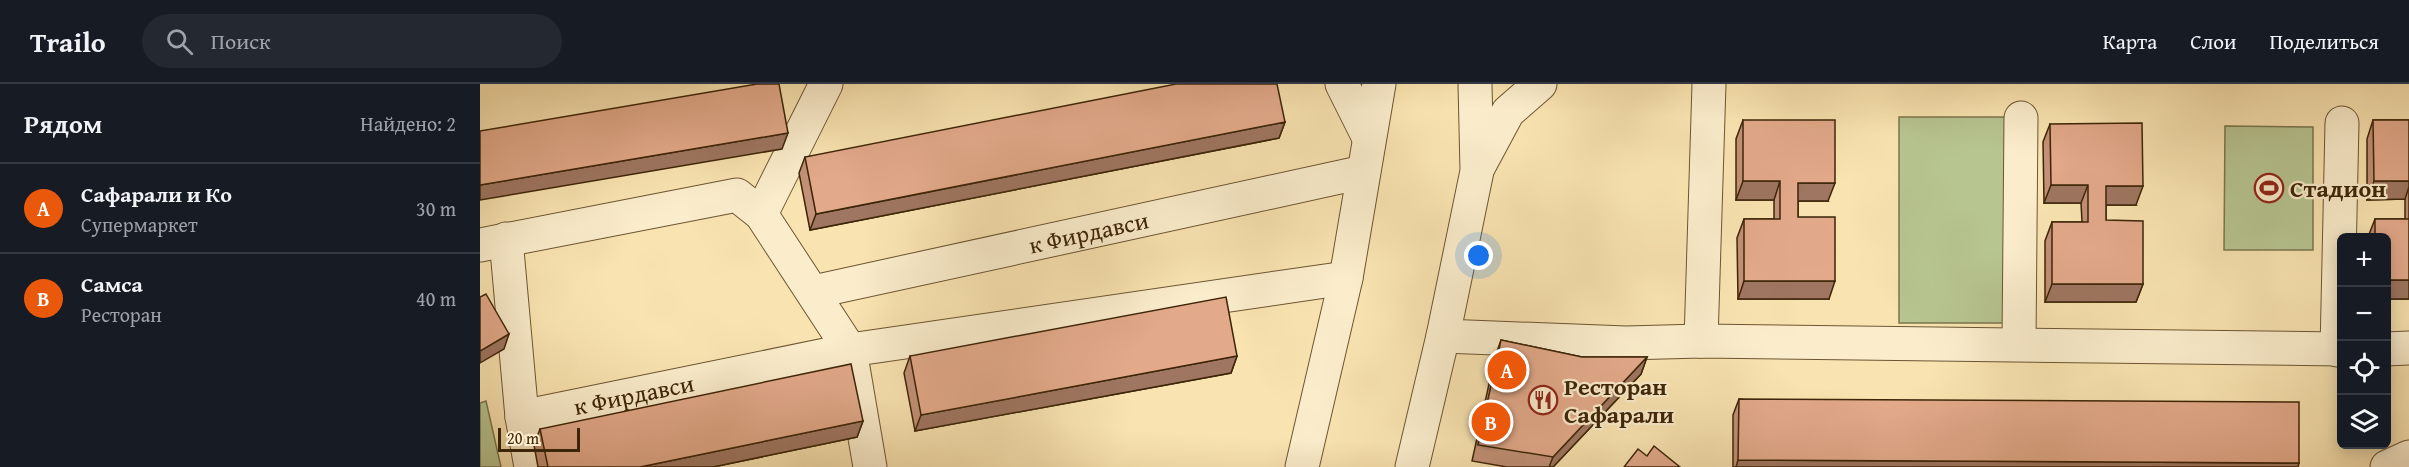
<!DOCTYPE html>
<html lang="ru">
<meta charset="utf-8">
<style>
body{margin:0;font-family:"Gentium Book Plus",serif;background:#242831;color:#f1f3f6}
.controls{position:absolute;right:18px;bottom:18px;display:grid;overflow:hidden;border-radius:9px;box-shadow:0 3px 15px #0003}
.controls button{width:54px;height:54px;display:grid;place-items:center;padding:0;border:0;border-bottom:2px solid #363941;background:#171b24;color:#f1f3f6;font:30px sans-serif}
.scale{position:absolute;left:18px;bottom:15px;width:82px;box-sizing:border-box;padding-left:6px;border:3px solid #3d2507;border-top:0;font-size:16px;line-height:21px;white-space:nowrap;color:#3d2507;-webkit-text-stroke:4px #fbedcc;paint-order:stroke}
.you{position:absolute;left:999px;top:172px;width:21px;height:21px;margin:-15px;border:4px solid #fff;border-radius:50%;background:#1a73e8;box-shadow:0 0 0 9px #1a73e833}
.badge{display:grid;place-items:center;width:39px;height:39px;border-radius:50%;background:#ea580c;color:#fff;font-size:20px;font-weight:700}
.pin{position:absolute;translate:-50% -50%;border:3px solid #fff;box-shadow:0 2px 6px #0006}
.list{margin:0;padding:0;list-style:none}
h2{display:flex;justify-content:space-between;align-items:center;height:78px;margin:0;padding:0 24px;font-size:26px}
h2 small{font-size:20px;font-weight:400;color:#9ea1a6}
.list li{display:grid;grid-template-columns:39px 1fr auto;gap:18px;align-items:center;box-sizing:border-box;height:90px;padding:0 24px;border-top:2px solid #363941}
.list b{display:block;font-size:22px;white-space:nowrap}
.list p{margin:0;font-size:20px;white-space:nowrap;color:#9ea1a6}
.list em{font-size:20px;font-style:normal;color:#9ea1a6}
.icon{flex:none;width:33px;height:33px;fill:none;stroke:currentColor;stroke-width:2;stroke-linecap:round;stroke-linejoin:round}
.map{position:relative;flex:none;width:1929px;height:383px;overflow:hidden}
header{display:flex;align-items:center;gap:36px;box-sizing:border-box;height:84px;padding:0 30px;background:#171b24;border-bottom:2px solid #363941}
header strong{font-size:28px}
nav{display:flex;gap:33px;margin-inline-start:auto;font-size:21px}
.search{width:420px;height:54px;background:#242831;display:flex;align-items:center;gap:15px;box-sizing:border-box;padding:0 21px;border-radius:33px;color:#9ea1a6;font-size:22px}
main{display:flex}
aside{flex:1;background:#171b24}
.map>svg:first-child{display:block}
</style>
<header>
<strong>Trailo</strong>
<div class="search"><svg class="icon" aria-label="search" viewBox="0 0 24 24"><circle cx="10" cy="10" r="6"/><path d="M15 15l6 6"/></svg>Поиск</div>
<nav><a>Карта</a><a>Слои</a><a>Поделиться</a></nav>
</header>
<main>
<aside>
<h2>Рядом<small>Найдено: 2</small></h2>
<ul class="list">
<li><span class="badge">A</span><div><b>Сафарали и Ко</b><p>Супермаркет</p></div><em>30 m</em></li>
<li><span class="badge">B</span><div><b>Самса</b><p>Ресторан</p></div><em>40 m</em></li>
</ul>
</aside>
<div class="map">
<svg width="1929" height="383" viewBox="0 0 1929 383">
<rect width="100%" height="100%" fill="#f9e4b1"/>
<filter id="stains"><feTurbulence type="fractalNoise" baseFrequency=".00333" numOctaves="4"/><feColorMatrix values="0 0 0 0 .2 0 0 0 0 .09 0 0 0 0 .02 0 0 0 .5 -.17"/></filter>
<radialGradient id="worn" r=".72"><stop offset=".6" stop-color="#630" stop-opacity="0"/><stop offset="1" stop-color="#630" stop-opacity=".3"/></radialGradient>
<!-- green -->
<path fill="#b7c591" stroke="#7a754c" stroke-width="1.5" d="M1419 33H1528V239H1419Z
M1745 42 1833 43V166H1744Z
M6 317 21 383H0V319Z"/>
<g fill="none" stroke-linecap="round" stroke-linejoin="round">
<!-- minor casing -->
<g stroke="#6c5532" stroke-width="35">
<g id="minor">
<path d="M862 0 889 54"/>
<path d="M999 82 1028 28 1060 0"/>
<path d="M281 130 346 0"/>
<path d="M26 155 42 333 51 383"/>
<path d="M0 161 257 111 281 130 370 266 390 383"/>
<path id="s1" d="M333 208 883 88"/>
<path d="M963 252 1146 259 1221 257 1862 265"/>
<path d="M1221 257 1229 0"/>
<path d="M1539 260 1541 34"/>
<path d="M1906 265 1929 264"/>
<path d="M1857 266 1862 39"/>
<path id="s2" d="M42 333 370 266 866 194"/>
<path d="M822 383 866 194 899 0"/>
<path d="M932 383 963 252 997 87 995 0"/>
<path d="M1907 383 1929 373"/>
</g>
</g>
<!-- minor -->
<use href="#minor" stroke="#fbedcc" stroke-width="33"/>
</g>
<!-- wall -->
<path fill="#c29177" stroke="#3d2507" stroke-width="1.5" d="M1263 36 1348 117H1318V133L1349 215H1258L1257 154 1264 135H1294V116H1256V55Z
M1893 36H1929V215H1906V153H1888L1895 135H1925V115L1887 116V55Z
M805 38 799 54 330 146 319 89 325 73Z
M1570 40 1656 121H1626V136L1663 200 1656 218H1565V157L1572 138H1602L1601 119H1564L1563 58Z
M1021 256 1102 273H1167L1161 290 1073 383H1027L992 377 1015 273Z
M430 272H757L751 289 435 347 424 289Z
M1259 315 1818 383H1253V331Z
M383 337 377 353 233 383H58L54 361 60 345Z"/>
<!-- shaded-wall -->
<path fill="#9e7661" stroke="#3d2507" stroke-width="1.5" d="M805 38 799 54 330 146 336 130Z
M308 49 302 65 0 116V101Z
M1263 97H1300L1294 116H1256Z
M1894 97H1929V103L1925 115 1887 116Z
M1318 99H1355L1348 117H1312Z
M1571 101H1608L1601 119H1564Z
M1626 102H1663L1656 121H1619Z
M1906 196H1929V215H1906Z
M1264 197H1355L1349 215H1258Z
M1572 200H1663L1656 218H1565Z
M29 250 24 265 0 279V267Z
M757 272 751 289 435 347 441 331Z
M1167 273 1161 290 1073 383H1069L1073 373Z
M383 337 377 353 233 383H160Z
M1258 376 1819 379 1818 383H1256Z"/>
<!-- building -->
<path fill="#e2a98a" stroke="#3d2507" stroke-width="1.5" d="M277 0H299L308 49 0 101V47Z
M696 0H797L805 38 336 130 325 73Z
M1263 36H1355V99H1318V133H1355V197H1264V135H1300V97H1263Z
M1893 36H1929V97H1894Z
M1662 39 1663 102H1626V136L1663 137V200H1572V138H1608V101H1571L1570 40Z
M1895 135H1929V196H1906V153H1895Z
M6 210 29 250 0 267V213Z
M746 213 757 272 441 331 430 272Z
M1021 256 1102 273H1167L1073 373 998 361Z
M371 280 383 337 160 383H68L60 345Z
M1259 315 1819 318V379L1258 376Z
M1174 362 1200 383H1144L1158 365 1167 372Z"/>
<!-- icons -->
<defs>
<g id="stadium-ring" transform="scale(1.5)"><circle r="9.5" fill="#fbedcc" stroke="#8f2418" stroke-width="1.5"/><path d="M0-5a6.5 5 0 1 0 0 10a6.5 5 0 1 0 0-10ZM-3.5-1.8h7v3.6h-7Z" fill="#8f2418"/></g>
<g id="restaurant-ring" transform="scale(1.5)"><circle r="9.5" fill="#fbedcc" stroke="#8f2418" stroke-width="1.5"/><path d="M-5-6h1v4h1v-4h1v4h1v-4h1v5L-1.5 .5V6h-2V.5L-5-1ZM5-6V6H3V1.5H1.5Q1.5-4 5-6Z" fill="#8f2418"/></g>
</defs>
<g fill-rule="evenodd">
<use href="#stadium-ring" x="1789" y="104"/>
<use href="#restaurant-ring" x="1063" y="316"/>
</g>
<g text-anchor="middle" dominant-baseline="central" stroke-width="4.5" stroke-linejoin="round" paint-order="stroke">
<!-- poi labels -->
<g font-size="24" font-weight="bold" fill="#3d2507" stroke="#fbedcc" text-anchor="start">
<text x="1810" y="104">Стадион</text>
<text x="1084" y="302">Ресторан<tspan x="1084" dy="28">Сафарали</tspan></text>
</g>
<!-- street labels -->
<g font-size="24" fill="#3d2507" stroke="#fbedcc">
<text stroke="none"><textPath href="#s1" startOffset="282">к Фирдавси</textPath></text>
<text stroke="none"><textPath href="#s2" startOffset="114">к Фирдавси</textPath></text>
</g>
</g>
<rect width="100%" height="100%" filter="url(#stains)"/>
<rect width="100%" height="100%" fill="url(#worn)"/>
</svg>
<div class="controls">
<button>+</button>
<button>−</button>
<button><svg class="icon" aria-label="locate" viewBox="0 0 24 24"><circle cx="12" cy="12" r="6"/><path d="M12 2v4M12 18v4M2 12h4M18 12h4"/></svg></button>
<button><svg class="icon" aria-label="layers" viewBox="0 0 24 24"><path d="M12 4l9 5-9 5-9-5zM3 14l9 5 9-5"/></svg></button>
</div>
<div class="scale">20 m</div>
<div class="you"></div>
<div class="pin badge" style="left:1027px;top:286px">A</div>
<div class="pin badge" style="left:1011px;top:338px">B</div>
</div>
</main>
